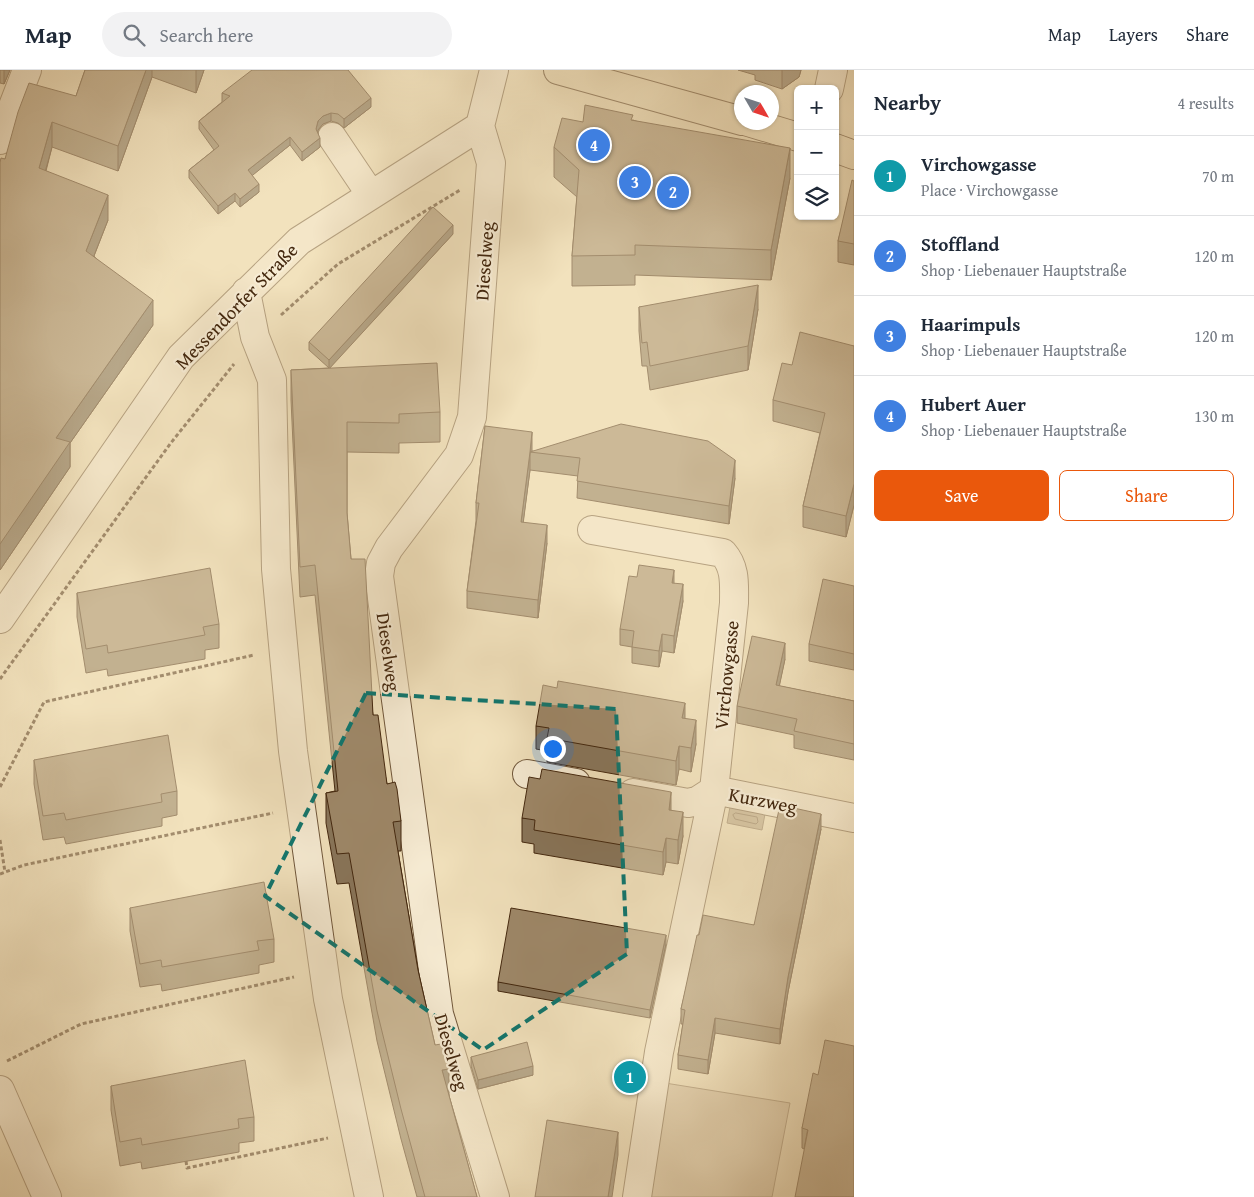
<!DOCTYPE html>
<meta charset="utf-8">
<style>
body{margin:0;font-family:"Gentium Book Plus",serif;background:#f2f2f3;color:#1f2937}
.controls{position:absolute;right:15px;top:15px;display:grid;overflow:hidden;border-radius:8px;box-shadow:0 1px 4px #0004}
.controls button{width:45px;height:45px;display:grid;place-items:center;padding:0;border:0;border-bottom:1px solid #e0e1e3;background:#fff;color:#1f2937;font:25px sans-serif}
.compass{position:absolute;left:734px;top:15px;width:45px;height:45px;border-radius:50%;background:#fff;box-shadow:0 1px 4px #0004;rotate:129deg}
.you{position:absolute;left:552px;top:678px;width:18px;height:18px;margin:-12px;border:4px solid #fff;border-radius:50%;background:#1a73e8;box-shadow:0 0 0 8px #1a73e833}
.badge{display:grid;place-items:center;width:32px;height:32px;border-radius:50%;background:#ea580c;color:#fff;font-size:16px;font-weight:700}
.pin{position:absolute;translate:-50% -50%;border:2px solid #fff;box-shadow:0 1px 5px #0006}
.list{margin:0;padding:0;list-style:none}
h2{display:flex;justify-content:space-between;align-items:center;height:65px;margin:0;padding:0 20px;font-size:21px}
h2 small{font-size:16px;font-weight:400;color:#747a83}
.list li{display:grid;grid-template-columns:32px 1fr auto;gap:15px;align-items:center;box-sizing:border-box;height:80px;padding:0 20px;border-top:1px solid #e0e1e3}
.list b{display:block;font-size:19px;white-space:nowrap}
.list p{margin:0;font-size:16px;white-space:nowrap;color:#747a83}
.list em{font-size:16px;font-style:normal;color:#747a83}
.actions{display:flex;gap:10px;padding:15px 20px}
.actions a{flex:1;padding:11px 0;border:1px solid #ea580c;border-radius:8px;text-align:center;font-size:18px;color:#ea580c}
.actions .main{background:#ea580c;color:#fff}
.icon{flex:none;width:28px;height:28px;fill:none;stroke:currentColor;stroke-width:2;stroke-linecap:round;stroke-linejoin:round}
.map{position:relative;flex:none;width:854px;height:1127px;overflow:hidden}
header{display:flex;align-items:center;gap:30px;box-sizing:border-box;height:70px;padding:0 25px;background:#fff;border-bottom:1px solid #e0e1e3}
header strong{font-size:24px}
nav{display:flex;gap:28px;margin-inline-start:auto;font-size:18px}
.search{width:350px;height:45px;background:#f2f2f3;display:flex;align-items:center;gap:12px;box-sizing:border-box;padding:0 18px;border-radius:28px;color:#747a83;font-size:19px}
main{display:flex}
aside{flex:1;background:#fff}
.map>svg:first-child{display:block}
</style>
<header>
<strong>Map</strong>
<div class="search"><svg class="icon" aria-label="search" viewBox="0 0 24 24"><circle cx="10" cy="10" r="6"/><path d="M15 15l6 6"/></svg>Search here</div>
<nav><a>Map</a><a>Layers</a><a>Share</a></nav>
</header>
<main>
<div class="map">
<svg width="854" height="1127" viewBox="0 0 854 1127">
<rect width="100%" height="100%" fill="#f2e2bd"/>
<filter id="stains"><feTurbulence type="fractalNoise" baseFrequency=".004" numOctaves="4"/><feColorMatrix values="0 0 0 0 .2 0 0 0 0 .09 0 0 0 0 .02 0 0 0 .5 -.17"/></filter>
<radialGradient id="worn" r=".72"><stop offset=".6" stop-color="#630" stop-opacity="0"/><stop offset="1" stop-color="#630" stop-opacity=".3"/></radialGradient>
<!-- green -->
<path fill="#d4c29f" stroke="#8c7456" d="M665 1013 790 1033 772 1127H647Z"/>
<!-- water -->
<path fill="#b6a282" stroke="#887154" d="M730 737 765 744 762 760 727 753Z"/>
<g fill="none" stroke-linecap="round" stroke-linejoin="round">
<!-- shore -->
<path stroke="#7c6448" stroke-width="1" d="M736 743 757 747 758 752 756 754 735 749 733 745Z"/>
<!-- minor casing -->
<g stroke="#6f563a" stroke-width="30">
<path id="minor" d="M829 19 833 0
M480 56 491 93 472 347 459 385 389 478 381 493 379 506 439 944 495 1127
M332 67 371 125
M0 70 27 0
M246 222 255 267 272 310 276 499 293 681 328 929 369 1127
M592 460 723 483C736 498 734 514 734 533L714 720 659 982 637 1127
M0 549 181 287 299 171 480 56 494 0
M527 704 576 713
M633 723 688 733 697 731 714 720 854 748
M0 1020 47 1127"/>
</g>
<!-- major casing -->
<g stroke="#43270e" stroke-width="30">
<path id="major" d="M558 0 742 51
M748 52 798 67
M835 78 854 85"/>
</g>
<!-- path -->
<path stroke="#43270e" stroke-width="3" stroke-dasharray="4 2.5" stroke-linecap="butt" d="M281 245 338 194 460 120
M0 609 170 374 234 294
M0 717 44 632 254 585
M0 770 5 802
M0 804 24 795 273 743
M7 991 81 954 294 907
M186 1091 187 1098 328 1068"/>
<!-- minor -->
<use href="#minor" stroke="#f7ecd4" stroke-width="28"/>
<!-- major -->
<use href="#major" stroke="#f2e2bd" stroke-width="28"/>
</g>
<!-- wall -->
<path fill="#88755a" stroke="#43270e" d="M0 0H10L4 14 0 13Z
M85 0H204L196 23 152 7 118 101 52 77 46 101 108 150 94 186 153 255 70 373V397L0 500V92L5 89 76 26Z
M738 0H801L799 7 782 19 755 10V5Z
M222 23 371 37 344 58 338 53 331 51 323 54 318 60V62L320 77 302 91 290 75 252 105 259 122 240 137 235 131 218 144 189 108V100L214 80 199 59V51L222 32Z
M633 50 790 108 771 210 635 205V215L572 216V186L577 127 554 107V77Z
M854 111V195L838 192V171Z
M453 164 329 298 440 342V372L399 373V383L347 382V443L351 489 373 645 387 714 401 751V781H398L418 900 435 975 477 1127H417L401 1069 377 971 349 813 337 814 326 753V723L335 721 315 525 300 527 291 330V300L329 298 309 280V272Z
M639 237 758 239 748 300 650 320 647 296H642L639 261Z
M854 276V435L846 467 803 457V436L820 363 773 351V330L792 295Z
M485 356 532 381 735 408 729 454 577 428 578 406 530 400 523 452 547 473 538 548 467 538V521L476 451V433Z
M674 513 683 531 674 583 662 581 659 597 632 593V577L620 575V559Z
M854 516V600L809 591V574Z
M77 523 219 554V578L205 580V589L108 606 107 599 86 603 77 547Z
M785 589 779 616 854 631V690L794 678V665L737 653V636Z
M685 648 696 674 691 702 679 699 676 715 547 692V681L536 679V656Z
M34 690 177 721V745L162 748V756L66 774 64 767 43 770 34 714Z
M671 740 683 766 678 794 666 792 663 805 534 783V774L522 772V748Z
M821 759 788 922 780 974 715 963 708 1004 678 999V985L683 954H681V939L699 865 754 855Z
M130 838 274 869V892L259 895V903L162 921 161 914 140 917 130 861Z
M666 874 650 948 498 921V912Z
M471 987 533 1005 478 1019 471 996Z
M818 1005 804 1079 802 1078V1058Z
M111 1016 254 1047V1071L239 1073V1082L142 1099 141 1092 120 1096 111 1040Z"/>
<!-- shaded-wall -->
<path fill="#6f5f4a" stroke="#43270e" d="M4 0H10L4 14Z
M146 0H152V7L118 101V76Z
M196 0H204L196 23Z
M782 0H801L799 7 782 19Z
M371 28V37L344 58V49Z
M331 43V51L323 54 318 60 316 68V59L318 51 323 46Z
M52 52V77L39 124V98Z
M290 67V75L248 109V100Z
M320 68V77L302 91V82Z
M790 78V108L771 210V180Z
M259 114V122L240 137V129Z
M235 123V131L218 144V136Z
M108 125V150L86 206V181Z
M453 155V164L329 299V290Z
M758 215V239L748 300V276Z
M153 230V255L70 373V397L0 500V474L56 368Z
M532 362V382H530Z
M530 382V400L521 470V452Z
M735 390V408L729 454V436Z
M854 414V435L846 467V446Z
M547 455V473L538 548V530Z
M674 500V517L672 513Z
M683 514V531L674 583V566Z
M662 564V581L659 597V581Z
M785 573V589L776 632V615Z
M685 633V657L682 648Z
M696 650V674L691 702V678Z
M679 676V699L676 715V691Z
M671 722V746L669 740Z
M683 742V766L678 794V770Z
M821 744V759L788 922 780 974V959L788 907Z
M666 768V792L663 805V782Z
M666 865V874L650 948V940Z
M715 948V963L708 1004V990Z
M533 996V1005L478 1019V1010Z
M449 999V1029L442 1000Z
M618 1062V1085L612 1127H608Z"/>
<!-- building -->
<path fill="#9e8869" stroke="#43270e" d="M85 0H146L118 76 52 52 39 98 108 125 86 181 153 230 56 368 70 372 0 474V92L1 88 5 89 18 42 29 13 76 26Z
M252 0H348L371 28 344 49 338 44 331 43 323 46 318 51 316 59 320 68 302 82 290 67 248 100 259 114 240 129 235 123 218 136 189 100 219 76 199 51 230 26 222 23Z
M585 35 633 45 631 50 790 78 771 180 635 175V185L572 186 579 100 554 77 562 48 583 52Z
M852 110 854 111V174L838 171Z
M433 137 453 155 329 290 309 272Z
M758 215 748 276 650 296 647 272 642 273 639 237Z
M800 262 854 276V414L846 446 803 436 825 343 773 330 782 293 792 295Z
M437 293 440 342 399 344V353L347 352V443L351 489H365L373 645H378L387 714 395 712 397 719 401 751 393 752 418 900 435 975 441 974 449 999 442 1000 477 1127H425L401 1039 377 941 349 783 337 784 326 723 338 721 315 495 300 497 291 300Z
M621 354 708 371 735 390 729 436 577 411 580 388 530 382 521 452 547 455 538 530 467 521 479 433H476L485 356 532 362 530 382Z
M639 495 674 500 672 513 683 514 674 566 662 564 659 581 632 577 634 561 620 559 629 506 637 507Z
M210 498 219 554 203 557 205 565 108 583 107 575 86 579 77 523Z
M823 509 854 516V584L809 574Z
M752 566 785 573 776 615 854 631V674L794 661 797 649 737 636Z
M558 611 685 633 682 648 696 650 691 678 679 676 676 691 547 668 549 658 536 656 543 615 557 618Z
M168 665 177 721 161 724 162 732 66 750 64 743 43 746 34 690Z
M542 699 671 722 669 740 683 742 678 770 666 768 663 782 534 760 535 750 522 748 529 707 540 709Z
M780 735 821 744 788 907 780 959 715 948 708 990 678 985 685 940 681 939 697 865H699L703 845 754 855Z
M264 812 274 869 257 871 259 880 162 897 161 890 140 894 130 838Z
M511 838 666 865 650 940 498 912Z
M825 970 854 976V1127H795L808 1060 802 1058 813 1003 818 1005Z
M527 972 533 996 478 1010 471 987Z
M245 990 254 1047 238 1049 239 1058 142 1075 141 1068 120 1072 111 1016Z
M547 1050 618 1062 608 1127H535Z"/>
<!-- marked area -->
<path d="M0 0H854V1127H0ZM366 623 616 639 627 884 483 980 265 826Z" fill="#f2e2bd" fill-opacity=".55" fill-rule="evenodd"/>
<path fill="none" stroke="#0f766e" stroke-width="4" stroke-dasharray="10 6" stroke-linejoin="round" d="M366 623 616 639 627 884 483 980 265 826Z"/>
<g text-anchor="middle" dominant-baseline="central" stroke-width="4.5" stroke-linejoin="round" paint-order="stroke">
<!-- street labels -->
<g font-size="19" fill="#43270e" stroke="#f7ecd4">
<text transform="translate(484 191) rotate(-86)">Dieselweg</text>
<text transform="translate(236 236) rotate(-46)">Messendorfer Straße</text>
<text transform="translate(389 582) rotate(82)">Dieselweg</text>
<text transform="translate(726 605) rotate(-84)">Virchowgasse</text>
<text transform="translate(763 730) rotate(11)">Kurzweg</text>
<text transform="translate(452 982) rotate(74)">Dieselweg</text>
</g>
</g>
<rect width="100%" height="100%" filter="url(#stains)"/>
<rect width="100%" height="100%" fill="url(#worn)"/>
</svg>
<div class="controls">
<button>+</button>
<button>−</button>
<button><svg class="icon" aria-label="layers" viewBox="0 0 24 24"><path d="M12 4l9 5-9 5-9-5zM3 14l9 5 9-5"/></svg></button>
</div>
<svg class="compass" viewBox="-18 -18 36 36"><path d="M0-13l5 13h-10z" fill="#e53935"/><path d="M0 13l5-13h-10z" fill="#747a83"/></svg>
<div class="you"></div>
<div class="pin badge" style="left:630px;top:1007px;background:#0f9aa8">1</div>
<div class="pin badge" style="left:673px;top:122px;background:#3f7fe0">2</div>
<div class="pin badge" style="left:635px;top:112px;background:#3f7fe0">3</div>
<div class="pin badge" style="left:594px;top:75px;background:#3f7fe0">4</div>
</div>
<aside>
<h2>Nearby<small>4 results</small></h2>
<ul class="list">
<li><span class="badge" style="background:#0f9aa8">1</span><div><b>Virchowgasse</b><p>Place · Virchowgasse</p></div><em>70 m</em></li>
<li><span class="badge" style="background:#3f7fe0">2</span><div><b>Stoffland</b><p>Shop · Liebenauer Hauptstraße</p></div><em>120 m</em></li>
<li><span class="badge" style="background:#3f7fe0">3</span><div><b>Haarimpuls</b><p>Shop · Liebenauer Hauptstraße</p></div><em>120 m</em></li>
<li><span class="badge" style="background:#3f7fe0">4</span><div><b>Hubert Auer</b><p>Shop · Liebenauer Hauptstraße</p></div><em>130 m</em></li>
</ul>
<div class="actions"><a class="main">Save</a><a>Share</a></div>
</aside>
</main>
